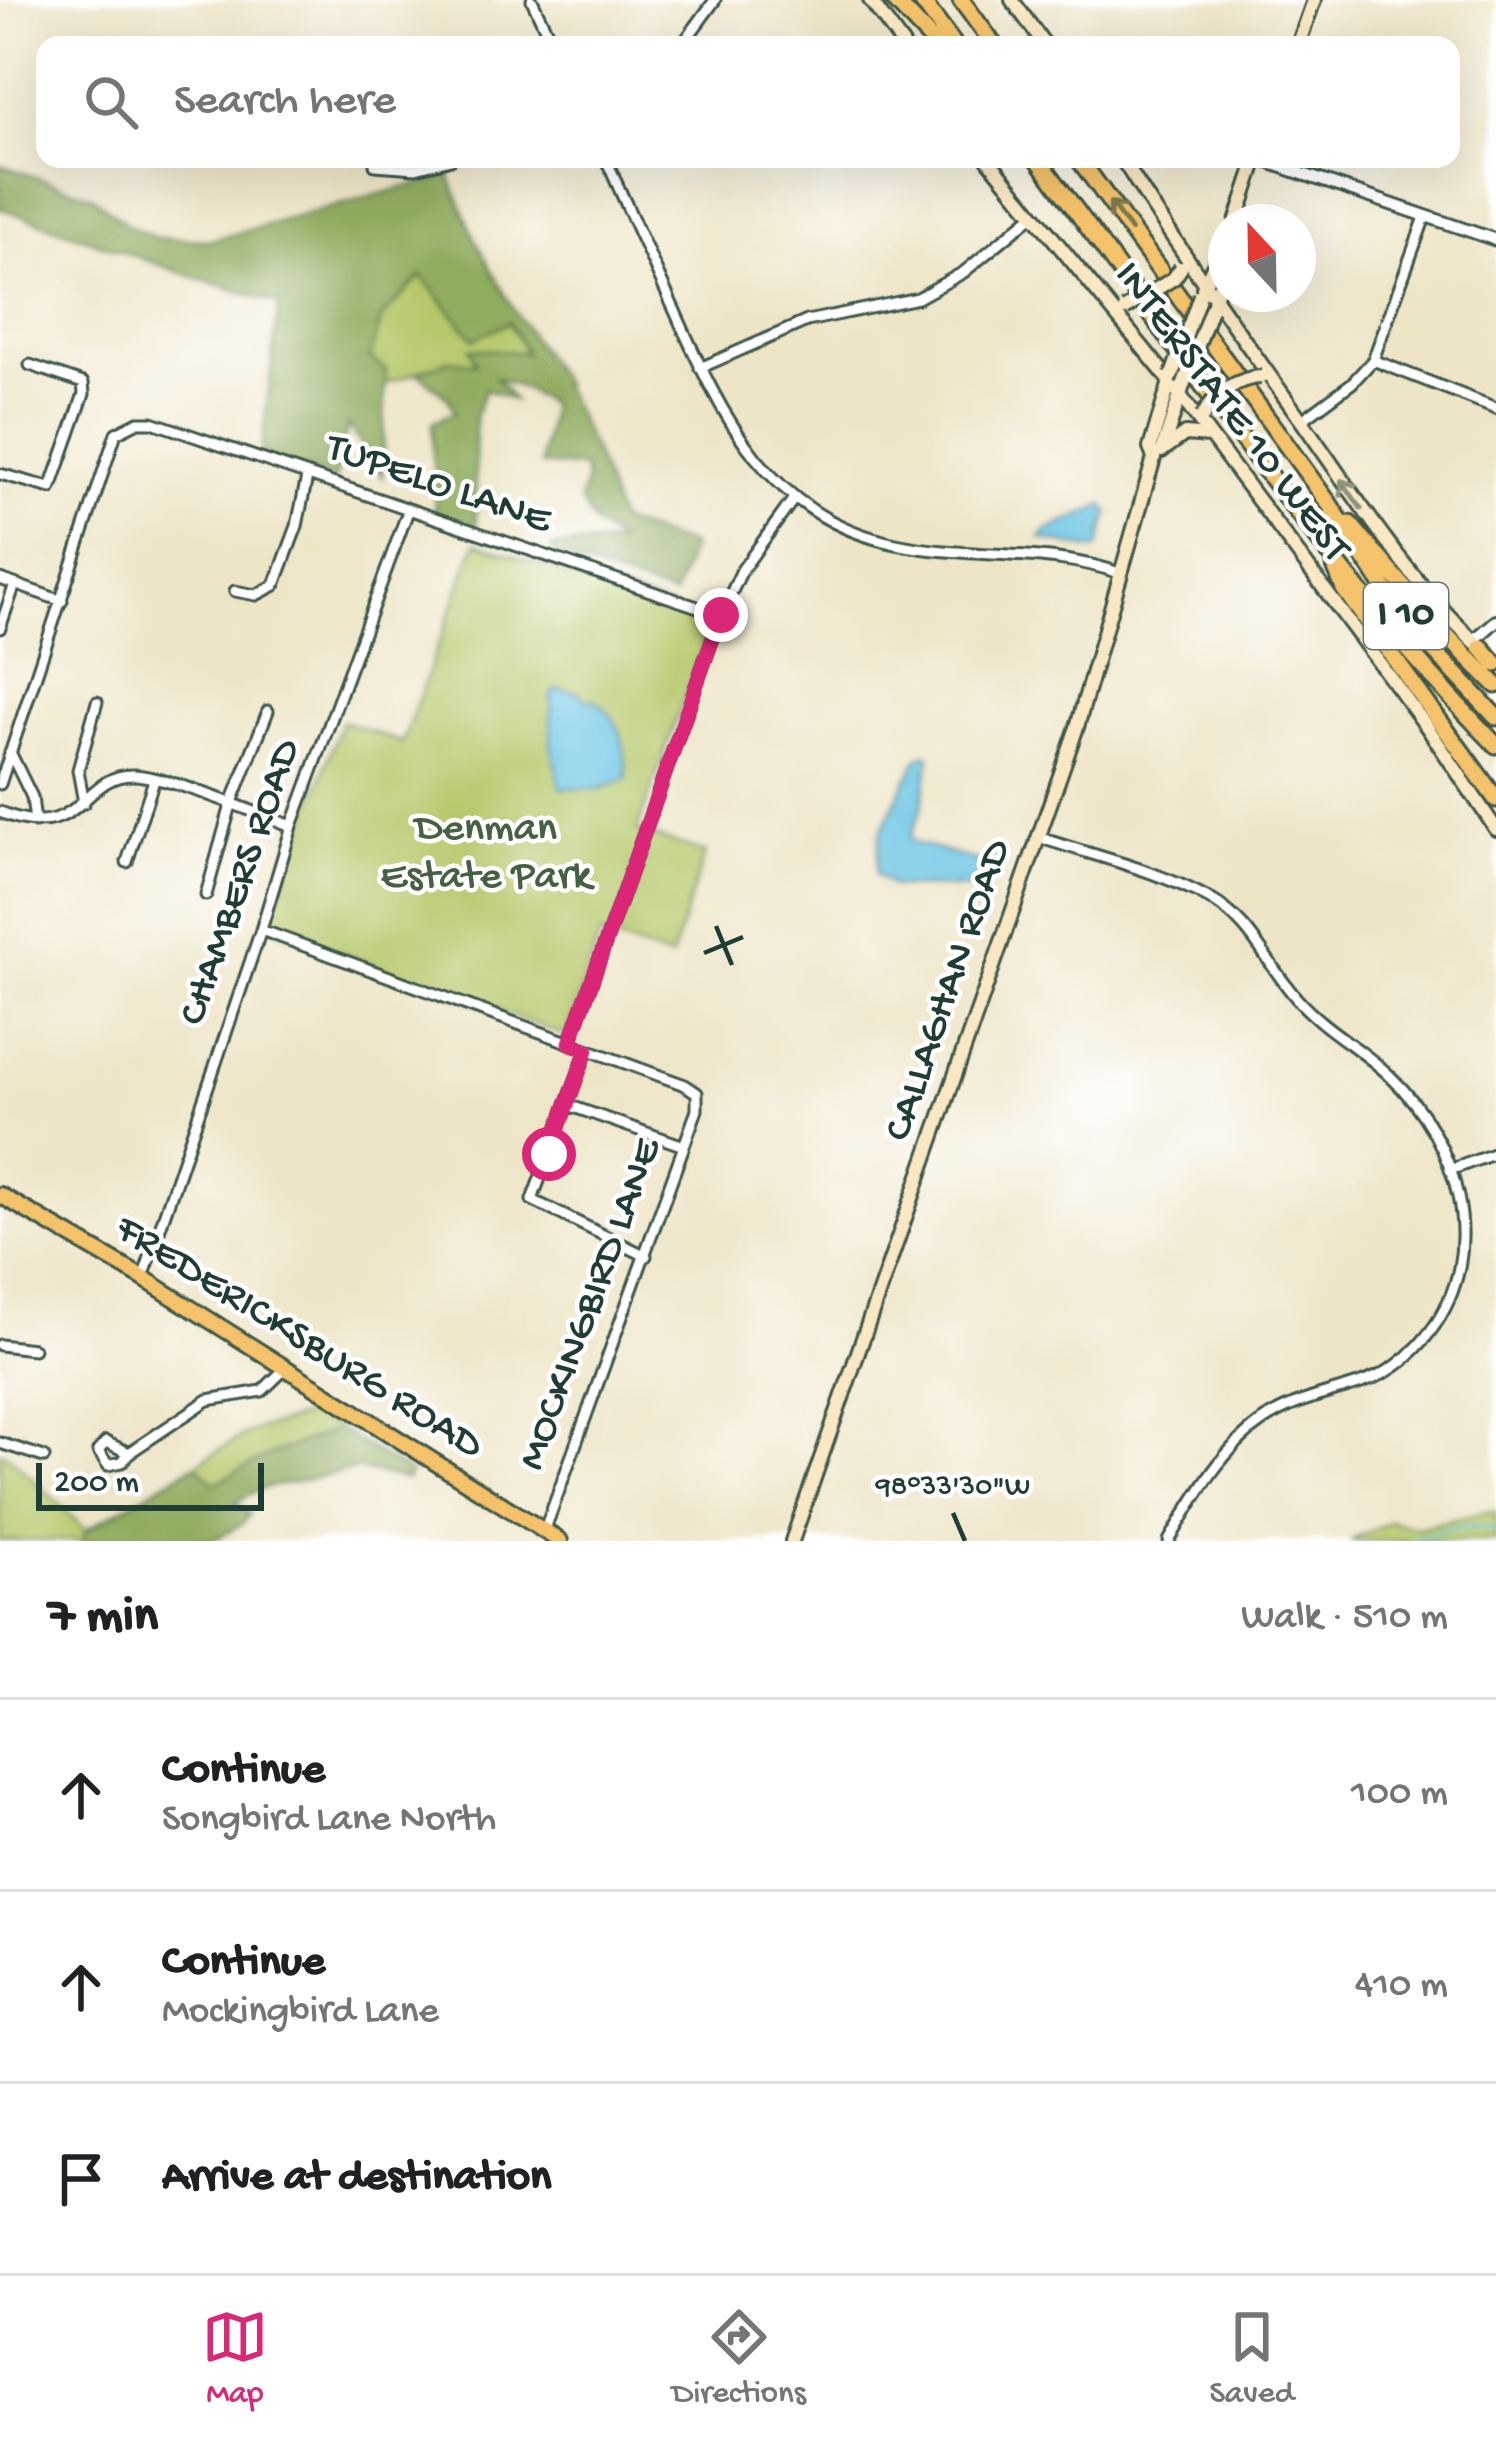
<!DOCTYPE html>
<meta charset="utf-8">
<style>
body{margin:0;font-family:"Gochi Hand",sans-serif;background:#f2f2f2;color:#202124}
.compass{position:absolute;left:1208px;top:204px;width:108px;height:108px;border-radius:50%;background:#fff;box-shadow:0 12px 48px #0002;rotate:338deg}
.scale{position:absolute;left:36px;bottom:30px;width:228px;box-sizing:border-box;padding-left:12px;border:6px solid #1f3d34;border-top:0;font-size:33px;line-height:42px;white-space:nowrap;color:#1f3d34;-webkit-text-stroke:9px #fff;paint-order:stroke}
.stop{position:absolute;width:36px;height:36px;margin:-27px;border:9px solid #db2777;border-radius:50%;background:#fff}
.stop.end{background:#db2777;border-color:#fff;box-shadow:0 3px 12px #0008}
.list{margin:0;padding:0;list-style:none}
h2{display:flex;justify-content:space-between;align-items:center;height:156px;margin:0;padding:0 48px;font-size:51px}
h2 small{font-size:39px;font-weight:400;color:#757577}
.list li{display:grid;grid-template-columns:78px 1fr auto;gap:36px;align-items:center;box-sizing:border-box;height:192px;padding:0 48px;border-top:3px solid #e0e0e0}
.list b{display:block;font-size:45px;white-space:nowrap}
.list p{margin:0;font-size:39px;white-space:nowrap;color:#757577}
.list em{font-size:39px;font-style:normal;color:#757577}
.icon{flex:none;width:66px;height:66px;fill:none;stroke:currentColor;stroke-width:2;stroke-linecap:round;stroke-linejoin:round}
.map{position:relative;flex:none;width:1496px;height:1541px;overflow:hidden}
.search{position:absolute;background:#fff;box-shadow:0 12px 48px #0002;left:36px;right:36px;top:36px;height:132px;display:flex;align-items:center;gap:30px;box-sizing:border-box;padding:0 42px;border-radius:24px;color:#757577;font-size:45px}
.sheet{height:732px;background:#fff}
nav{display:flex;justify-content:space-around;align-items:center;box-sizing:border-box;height:168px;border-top:3px solid #e0e0e0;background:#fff;font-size:33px;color:#757577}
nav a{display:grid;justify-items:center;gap:6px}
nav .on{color:#db2777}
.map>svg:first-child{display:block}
</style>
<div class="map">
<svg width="1496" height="1541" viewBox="0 0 1496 1541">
<rect width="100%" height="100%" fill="#fff"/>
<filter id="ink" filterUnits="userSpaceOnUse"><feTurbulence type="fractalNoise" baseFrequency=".00833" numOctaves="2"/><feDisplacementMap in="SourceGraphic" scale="24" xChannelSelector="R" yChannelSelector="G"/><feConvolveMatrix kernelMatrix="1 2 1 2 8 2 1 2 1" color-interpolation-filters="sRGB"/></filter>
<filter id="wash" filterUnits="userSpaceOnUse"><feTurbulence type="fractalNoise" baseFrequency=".004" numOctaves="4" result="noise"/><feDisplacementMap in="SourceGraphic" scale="48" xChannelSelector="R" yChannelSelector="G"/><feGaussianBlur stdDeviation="2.7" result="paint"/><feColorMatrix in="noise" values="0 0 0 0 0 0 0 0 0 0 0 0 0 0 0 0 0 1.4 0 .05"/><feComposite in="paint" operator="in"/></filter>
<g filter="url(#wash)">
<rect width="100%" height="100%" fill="#eee5c7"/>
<!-- green -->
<path fill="#b6c86b" stroke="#6a8250" stroke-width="3" d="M421 276 474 338 508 322 527 353 471 349 477 364 449 360 383 385 385 370 369 358 382 317Z
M476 543 711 621 637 831 705 853 671 958 600 935 566 1036 272 927 269 921 342 721 402 743Z
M313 1414 369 1448 298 1468 162 1541H0V1452L7 1454 86 1530 251 1431Z
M1486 1512H1496V1541H1350L1391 1521 1418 1528Z"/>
<!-- forest -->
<path fill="#90ac5f" stroke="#58744a" stroke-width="3" d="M0 165 91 195 128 225 156 238 212 240 449 175 476 241 513 309 559 378 594 452 620 522 692 546 674 596 555 556 553 547 619 543 594 524 580 500 586 479 583 467 541 465C541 444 551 424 549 404L525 389 496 378 513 400 485 389 475 417 476 528 435 514 432 423 454 412 448 398 417 372 450 360 476 364 470 348 526 353 509 322 474 339 421 276 382 317 370 358 386 370 382 476 348 425 335 480 261 454 279 303C184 277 93 239 0 208Z
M337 1429 410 1473 406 1480 359 1469 259 1489 235 1503 250 1514 242 1524 212 1541H81L86 1531 196 1464 215 1483 269 1455Z"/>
<!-- water -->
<path fill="#63c1e2" stroke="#417f8b" stroke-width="3" d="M1104 505 1109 513 1099 547 1093 550 1041 538 1046 531Z
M558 689 579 692 587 701 594 699C622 719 626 746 627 779L600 789 561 788 551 744V694Z
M926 754 930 757 922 808 910 837 915 843 979 862 990 851H995L977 888 893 887 876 874 880 834 917 759Z"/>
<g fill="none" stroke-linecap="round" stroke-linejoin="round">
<!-- stream -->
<path stroke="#63c1e2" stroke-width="3" d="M1411 1541C1440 1530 1466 1522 1496 1530"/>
</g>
</g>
<g filter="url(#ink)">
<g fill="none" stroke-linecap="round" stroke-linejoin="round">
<!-- minor casing -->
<g stroke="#3e564a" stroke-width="15">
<path id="minor" d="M532 0 553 45
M682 45 715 0
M606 159C628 209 651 259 674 309 722 417 768 517 896 544 971 560 1049 547 1122 574
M375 165 416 168 451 159
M1373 360 1496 408
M700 368 807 321 918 298 964 272 1033 215
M1301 421 1352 383 1373 360 1425 217
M0 474 51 488 84 394 83 383 30 365
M0 579 62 601
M235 591 256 595 275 585 297 526 307 477
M0 628 15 584
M10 752 32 797 35 822
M0 784 116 433 138 422H152L721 615
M84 803 78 770 97 702
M0 812C82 846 81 774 133 775 168 776 255 813 292 826
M1038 837C1094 856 1158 870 1210 899 1253 923 1267 966 1299 1001 1325 1030 1362 1049 1390 1076 1458 1141 1491 1252 1430 1332 1382 1395 1339 1381 1280 1411 1229 1436 1197 1493 1169 1541
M127 862 154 780
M206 895 231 805 268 711
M261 930 685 1085 697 1093V1110L544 1532
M570 1043 721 615 742 570 795 497
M587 1050 532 1200 646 1256
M568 1105 684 1146
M1450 1170 1496 1153
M143 1278 261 930 292 826 408 511
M0 1345 33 1349
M0 1443 44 1457
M129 1453 122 1462 108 1465 98 1451 106 1442 129 1453 208 1400 262 1391 286 1368"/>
</g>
<!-- tertiary casing -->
<g stroke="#3e564a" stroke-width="16">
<path id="tertiary" d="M1259 159 1496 240
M1473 641 1496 621"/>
</g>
<!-- secondary casing -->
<g stroke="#3e564a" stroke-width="18">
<path id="secondary" d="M870 0 903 45
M1012 0 1045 45
M1298 45 1314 0
M988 159 1162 371 1427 727 1496 829
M1122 159C1178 248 1238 332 1299 417 1357 499 1411 586 1488 654
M1236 222 1257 159
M1203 288 1226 238
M1214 302 1226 265
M1163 450 1185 434 1209 436
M1162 451 1182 389
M792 1541 1077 727 1154 458 1150 448 1172 375"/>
</g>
<!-- primary casing -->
<g stroke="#3e564a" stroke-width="20">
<path id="primary" d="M0 1195 143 1278 560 1541"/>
</g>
<!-- motorway casing -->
<g stroke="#3e564a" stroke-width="21">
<path id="motorway" d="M894 0 930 38 943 45
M921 0 954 45
M961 0 994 45
M1038 159C1186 357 1323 568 1496 745
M1079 159 1330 505 1385 589 1426 642 1496 717
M1350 524 1438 627 1496 685
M1335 566 1344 589 1496 799
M1481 647 1496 664"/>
</g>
<!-- minor -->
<use href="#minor" stroke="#fff" stroke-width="9"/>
<!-- tertiary -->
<use href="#tertiary" stroke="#fff" stroke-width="10"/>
<!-- secondary -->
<use href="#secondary" stroke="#fae7c3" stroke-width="12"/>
<!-- primary -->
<use href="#primary" stroke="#f3c26a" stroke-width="14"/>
<!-- motorway -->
<use href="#motorway" stroke="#f3c26a" stroke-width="15"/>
<!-- secondary-bridge casing -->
<g stroke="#3e564a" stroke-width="18" stroke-linecap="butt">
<path id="secondary-bridge" d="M1125 309 1174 278 1181 268
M1172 375 1200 295
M1183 386 1211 309
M1203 416C1212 396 1239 377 1261 377"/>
</g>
<!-- secondary-bridge -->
<use href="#secondary-bridge" stroke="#fae7c3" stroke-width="12"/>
</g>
<!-- one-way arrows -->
<defs><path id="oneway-shaft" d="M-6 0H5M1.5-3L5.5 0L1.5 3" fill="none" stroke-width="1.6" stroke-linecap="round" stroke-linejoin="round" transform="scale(3)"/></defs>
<use stroke="#7e794c" href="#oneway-shaft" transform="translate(1120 216) rotate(-126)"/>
<use stroke="#8c927c" href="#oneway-shaft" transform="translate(1351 494) rotate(-125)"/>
</g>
<g fill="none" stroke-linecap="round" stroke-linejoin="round" filter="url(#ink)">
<!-- route -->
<path stroke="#db2777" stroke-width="15" d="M549 1154 587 1050 570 1043 721 615"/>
</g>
<!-- ticks -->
<path fill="none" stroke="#1f3d34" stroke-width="4.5" d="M716 926 732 965M704 953 743 937M953 1513 965 1541"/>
<g text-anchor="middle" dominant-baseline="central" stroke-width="9" stroke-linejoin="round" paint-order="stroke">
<!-- shield labels -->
<rect fill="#fff" stroke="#627771" stroke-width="3" x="1364" y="583" width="84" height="66" rx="9"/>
<g font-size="39" font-weight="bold" fill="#1f3d34">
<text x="1406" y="616">I 10</text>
</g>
<!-- street labels -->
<g font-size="42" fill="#1f3d34" stroke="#fff">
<text transform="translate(1230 413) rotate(53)">INTERSTATE 10 WEST</text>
<text transform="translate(438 486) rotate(19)">TUPELO LANE</text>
<text transform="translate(242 883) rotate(-71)">CHAMBERS ROAD</text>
<text transform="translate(950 991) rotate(-71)">CALLAGHAN ROAD</text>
<text transform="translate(592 1305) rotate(-70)">MOCKINGBIRD LANE</text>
<text transform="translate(298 1339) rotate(32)">FREDERICKSBURG ROAD</text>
</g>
<!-- park labels -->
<g font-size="42" fill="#456042" stroke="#fff">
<text x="486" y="830">Denman<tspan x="486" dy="48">Estate Park</tspan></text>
</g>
</g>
<g font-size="30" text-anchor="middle" fill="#1f3d34" stroke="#fff" stroke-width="9" stroke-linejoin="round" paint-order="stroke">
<text x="953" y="1494">98°33'30"W</text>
</g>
</svg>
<svg class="compass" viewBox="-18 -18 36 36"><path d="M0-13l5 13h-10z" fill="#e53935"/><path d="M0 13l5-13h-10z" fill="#757577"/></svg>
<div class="scale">200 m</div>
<div class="stop" style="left:549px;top:1154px"></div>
<div class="stop end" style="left:721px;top:615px"></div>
<div class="search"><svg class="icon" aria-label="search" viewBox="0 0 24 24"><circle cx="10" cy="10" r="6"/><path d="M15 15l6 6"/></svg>Search here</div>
</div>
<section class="sheet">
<h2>7 min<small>Walk · 510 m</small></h2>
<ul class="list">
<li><svg class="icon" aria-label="ahead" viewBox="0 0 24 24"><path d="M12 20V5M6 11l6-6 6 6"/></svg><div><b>Continue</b><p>Songbird Lane North</p></div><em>100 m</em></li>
<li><svg class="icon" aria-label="ahead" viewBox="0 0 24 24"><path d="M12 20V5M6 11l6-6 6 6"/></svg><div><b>Continue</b><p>Mockingbird Lane</p></div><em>410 m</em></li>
<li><svg class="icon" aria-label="arrive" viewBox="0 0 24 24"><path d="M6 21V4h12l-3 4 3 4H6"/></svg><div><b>Arrive at destination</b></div></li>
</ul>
</section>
<nav>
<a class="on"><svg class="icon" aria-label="map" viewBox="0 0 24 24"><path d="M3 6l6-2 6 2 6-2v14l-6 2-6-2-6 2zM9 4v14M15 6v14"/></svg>Map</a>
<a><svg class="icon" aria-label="directions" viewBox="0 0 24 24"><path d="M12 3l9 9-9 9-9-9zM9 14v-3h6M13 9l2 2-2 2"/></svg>Directions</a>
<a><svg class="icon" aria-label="saved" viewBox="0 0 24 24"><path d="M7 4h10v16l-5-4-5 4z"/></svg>Saved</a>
</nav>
